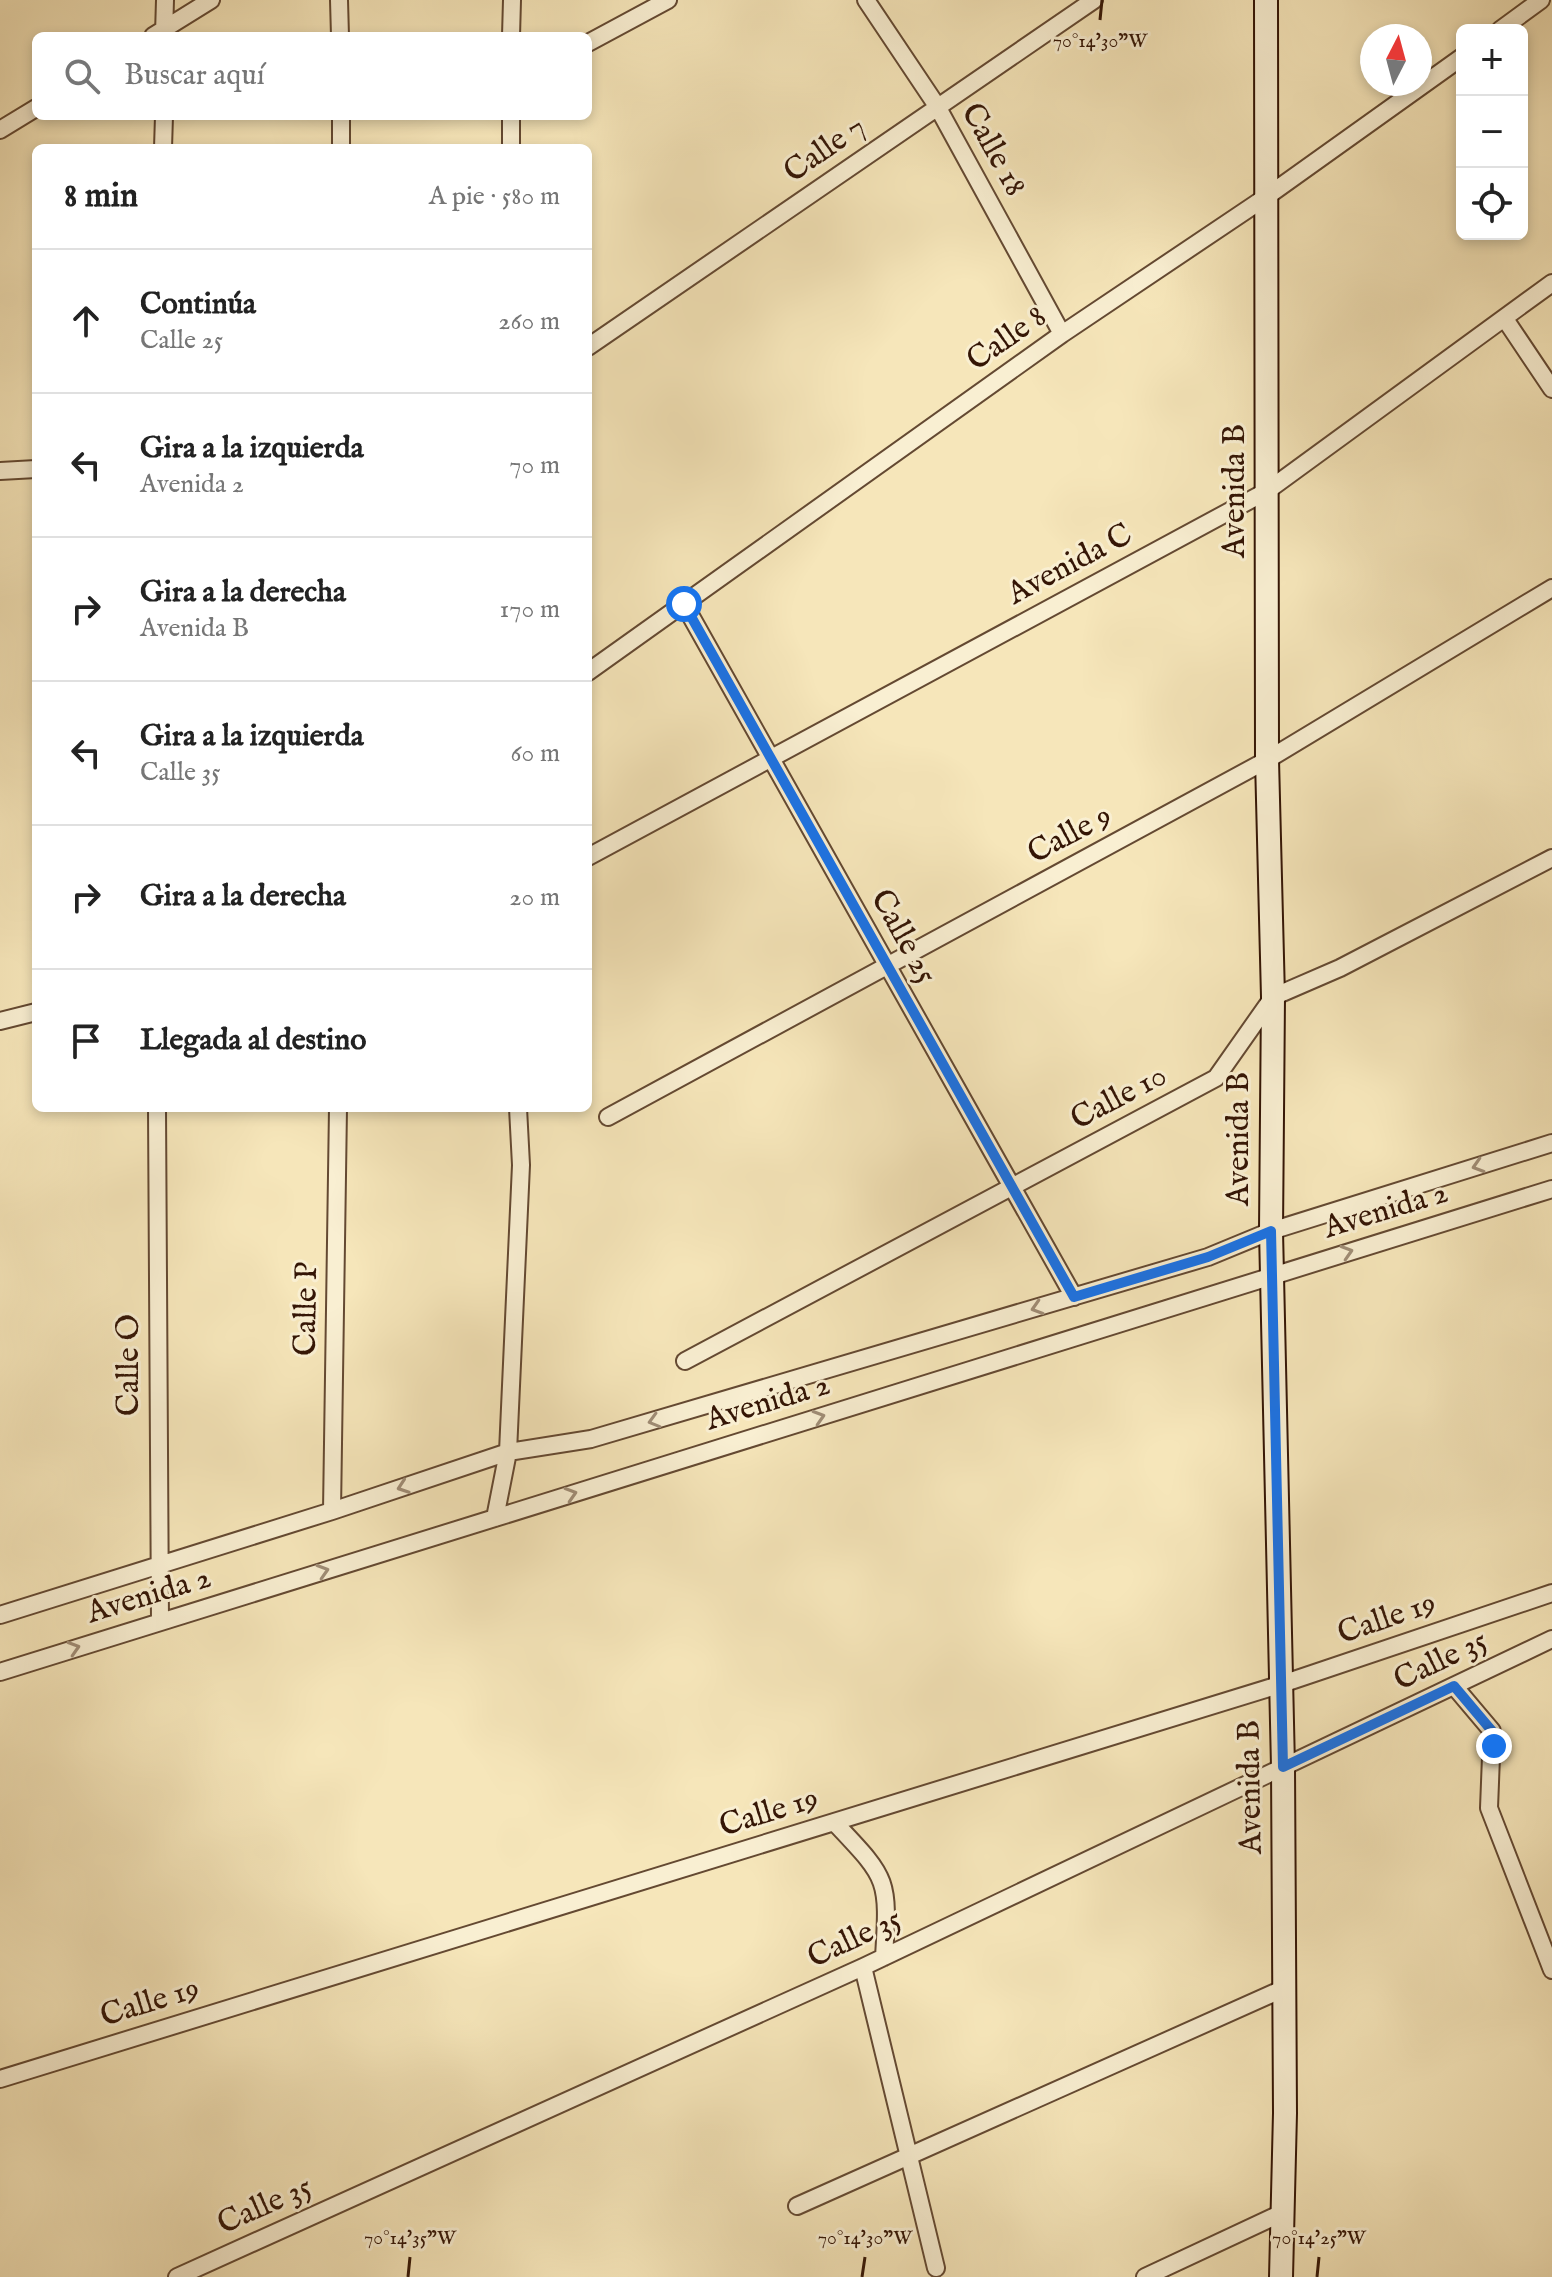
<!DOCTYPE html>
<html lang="es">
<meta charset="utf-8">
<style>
body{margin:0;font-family:"IM FELL English",serif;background:#f2f2f2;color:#222}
.controls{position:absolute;right:24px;top:24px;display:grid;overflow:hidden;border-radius:12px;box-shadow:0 4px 12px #0003}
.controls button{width:72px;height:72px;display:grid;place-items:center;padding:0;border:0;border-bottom:2px solid #e0e0e0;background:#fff;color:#222;font:40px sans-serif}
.compass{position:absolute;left:1360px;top:24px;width:72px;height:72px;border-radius:50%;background:#fff;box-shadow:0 4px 12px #0003;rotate:6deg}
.stop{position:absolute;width:24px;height:24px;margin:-18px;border:6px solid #1a73e8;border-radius:50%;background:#fff}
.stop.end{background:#1a73e8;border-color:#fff;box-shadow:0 2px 8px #0008}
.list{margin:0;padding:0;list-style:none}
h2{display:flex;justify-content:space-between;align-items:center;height:104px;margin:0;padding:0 32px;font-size:34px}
h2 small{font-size:26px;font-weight:400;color:#767676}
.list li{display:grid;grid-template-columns:52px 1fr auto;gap:24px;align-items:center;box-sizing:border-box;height:144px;padding:0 32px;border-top:2px solid #e0e0e0}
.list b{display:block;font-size:30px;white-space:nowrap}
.list p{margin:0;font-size:26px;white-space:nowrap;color:#767676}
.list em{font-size:26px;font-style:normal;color:#767676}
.icon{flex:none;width:44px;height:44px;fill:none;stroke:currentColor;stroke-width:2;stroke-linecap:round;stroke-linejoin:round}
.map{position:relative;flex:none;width:1552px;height:2277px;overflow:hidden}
.search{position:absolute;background:#fff;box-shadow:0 4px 12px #0003;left:32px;top:32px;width:560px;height:88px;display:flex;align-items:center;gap:20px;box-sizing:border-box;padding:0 28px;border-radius:12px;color:#767676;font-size:30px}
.panel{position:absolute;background:#fff;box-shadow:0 4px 12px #0003;left:32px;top:144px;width:560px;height:968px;border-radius:12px}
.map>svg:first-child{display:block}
</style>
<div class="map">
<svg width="1552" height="2277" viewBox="0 0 1552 2277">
<rect width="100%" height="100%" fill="#f6e6ba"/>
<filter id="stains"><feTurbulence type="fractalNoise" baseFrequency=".0025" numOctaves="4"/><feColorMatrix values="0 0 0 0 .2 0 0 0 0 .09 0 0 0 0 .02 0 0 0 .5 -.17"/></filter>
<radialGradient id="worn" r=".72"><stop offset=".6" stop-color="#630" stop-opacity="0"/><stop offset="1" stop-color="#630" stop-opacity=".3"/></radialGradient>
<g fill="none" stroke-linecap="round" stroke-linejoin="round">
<!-- street casing -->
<g stroke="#644932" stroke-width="20">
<path id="street" d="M339 0 340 36
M866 0 937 106 1062 334
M1500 30 1541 0
M164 34 165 0
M153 36 211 0
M511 36 512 0
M588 43 668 0
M341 116V148
M511 116V148
M0 130 36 108
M163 148 164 116
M1505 319 1552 389
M588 347 1094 0
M0 471 36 469
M684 604 1074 1297
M588 672 1062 334 1266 197 1462 57
M588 857 1267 491 1552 283
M0 1021 36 1012
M157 1108 160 1622
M608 1117 1267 760 1552 588
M685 1361 1216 1078 1273 997 1340 968 1552 858
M332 1511 338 1108
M495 1518 508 1452 521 1165 518 1108
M0 1615 332 1511 508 1452 591 1439 1208 1257 1271 1231 1552 1143
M0 1672 1552 1189
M1454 1686 1492 1731 1489 1808 1552 1970
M834 1822C888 1879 889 1878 884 1957
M863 1967 936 2268
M0 2079 1282 1684 1552 1593
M797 2206 1285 1988
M177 2277 863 1967 1552 1639
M1145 2277 1284 2212"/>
</g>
<!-- secondary casing -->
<g stroke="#341505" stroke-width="26">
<path id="secondary" d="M1266 0 1267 760 1273 997 1271 1231 1283 1767 1285 2113 1281 2277"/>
</g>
<!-- street -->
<use href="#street" stroke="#f9efd2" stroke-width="16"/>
<!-- secondary -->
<use href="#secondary" stroke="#f9efd2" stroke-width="22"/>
</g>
<!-- one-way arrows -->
<defs><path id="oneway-chevron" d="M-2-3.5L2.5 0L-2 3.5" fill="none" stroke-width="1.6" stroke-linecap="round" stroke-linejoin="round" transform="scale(2)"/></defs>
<g stroke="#a08d76">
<use href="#oneway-chevron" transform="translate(1478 1166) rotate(163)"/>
<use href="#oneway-chevron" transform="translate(1347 1252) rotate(-17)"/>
<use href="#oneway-chevron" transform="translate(1037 1308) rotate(163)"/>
<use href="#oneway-chevron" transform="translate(819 1417) rotate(-17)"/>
<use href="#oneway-chevron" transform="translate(654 1421) rotate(164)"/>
<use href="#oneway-chevron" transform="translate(403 1487) rotate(161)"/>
<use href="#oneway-chevron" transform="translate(571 1494) rotate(-17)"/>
<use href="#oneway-chevron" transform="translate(323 1571) rotate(-17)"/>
<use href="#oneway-chevron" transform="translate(74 1648) rotate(-17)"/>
</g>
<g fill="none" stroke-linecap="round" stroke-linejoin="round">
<!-- route -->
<path stroke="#1a73e8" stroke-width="10" d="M684 604 1074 1297 1208 1257 1271 1231 1283 1767 1454 1686 1492 1731 1494 1746"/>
</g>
<!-- ticks -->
<path fill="none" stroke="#341505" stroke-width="3" d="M1100 20 1102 0M408 2277 410 2257M862 2277 865 2257M1317 2277 1319 2257"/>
<g text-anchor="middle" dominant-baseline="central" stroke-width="6" stroke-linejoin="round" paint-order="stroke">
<!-- street labels -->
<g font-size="32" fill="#341505" stroke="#f9efd2">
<text transform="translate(825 150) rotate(-35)">Calle 7</text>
<text transform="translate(993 150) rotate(61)">Calle 18</text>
<text transform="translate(1007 339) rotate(-35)">Calle 8</text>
<text transform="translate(1235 491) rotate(-90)">Avenida B</text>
<text transform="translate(1070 565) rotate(-28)">Avenida C</text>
<text transform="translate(1070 835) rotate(-28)">Calle 9</text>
<text transform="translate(903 937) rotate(61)">Calle 25</text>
<text transform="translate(1119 1098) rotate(-28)">Calle 10</text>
<text transform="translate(1239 1139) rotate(-90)">Avenida B</text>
<text transform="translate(1386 1211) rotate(-17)">Avenida 2</text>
<text transform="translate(307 1309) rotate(-89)">Calle P</text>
<text transform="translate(129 1365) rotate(-90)">Calle O</text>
<text transform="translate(768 1403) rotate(-17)">Avenida 2</text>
<text transform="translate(149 1596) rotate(-17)">Avenida 2</text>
<text transform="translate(1387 1619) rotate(-19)">Calle 19</text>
<text transform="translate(1441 1661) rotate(-26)">Calle 35</text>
<text transform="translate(1251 1787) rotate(-91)">Avenida B</text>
<text transform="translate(769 1813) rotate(-17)">Calle 19</text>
<text transform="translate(855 1939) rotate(-25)">Calle 35</text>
<text transform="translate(150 2003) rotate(-17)">Calle 19</text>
<text transform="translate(265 2206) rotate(-24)">Calle 35</text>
</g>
</g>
<g font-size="20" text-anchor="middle" fill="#341505" stroke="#f9efd2" stroke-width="6" stroke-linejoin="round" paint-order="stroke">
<text x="1100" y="47">70°14'30"W</text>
<text x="410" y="2244">70°14'35"W</text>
<text x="865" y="2244">70°14'30"W</text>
<text x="1319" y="2244">70°14'25"W</text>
</g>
<rect width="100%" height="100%" filter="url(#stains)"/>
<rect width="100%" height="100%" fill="url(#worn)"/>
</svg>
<div class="controls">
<button>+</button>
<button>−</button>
<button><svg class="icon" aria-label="locate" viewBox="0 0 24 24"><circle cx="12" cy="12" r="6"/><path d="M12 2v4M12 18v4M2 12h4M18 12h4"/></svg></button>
</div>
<svg class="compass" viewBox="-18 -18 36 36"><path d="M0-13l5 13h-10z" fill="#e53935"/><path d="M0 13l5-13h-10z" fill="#767676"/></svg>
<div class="stop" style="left:684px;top:604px"></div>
<div class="stop end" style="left:1494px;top:1746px"></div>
<div class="search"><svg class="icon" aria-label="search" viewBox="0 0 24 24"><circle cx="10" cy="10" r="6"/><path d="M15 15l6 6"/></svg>Buscar aquí</div>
<section class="panel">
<h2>8 min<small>A pie · 580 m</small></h2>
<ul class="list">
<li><svg class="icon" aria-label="ahead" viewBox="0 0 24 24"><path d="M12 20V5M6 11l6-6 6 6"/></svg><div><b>Continúa</b><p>Calle 25</p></div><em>260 m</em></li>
<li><svg class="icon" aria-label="left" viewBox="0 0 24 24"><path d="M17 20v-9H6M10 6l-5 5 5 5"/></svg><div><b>Gira a la izquierda</b><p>Avenida 2</p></div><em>70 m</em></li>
<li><svg class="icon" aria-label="right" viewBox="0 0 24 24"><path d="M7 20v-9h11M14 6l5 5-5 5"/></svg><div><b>Gira a la derecha</b><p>Avenida B</p></div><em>170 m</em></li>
<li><svg class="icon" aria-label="left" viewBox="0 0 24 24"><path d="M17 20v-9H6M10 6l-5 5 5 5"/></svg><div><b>Gira a la izquierda</b><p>Calle 35</p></div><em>60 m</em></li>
<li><svg class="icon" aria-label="right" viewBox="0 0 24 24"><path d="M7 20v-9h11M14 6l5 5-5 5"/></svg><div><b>Gira a la derecha</b></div><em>20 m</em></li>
<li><svg class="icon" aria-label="arrive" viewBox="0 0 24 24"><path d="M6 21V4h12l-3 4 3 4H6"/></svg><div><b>Llegada al destino</b></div></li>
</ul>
</section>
</div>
